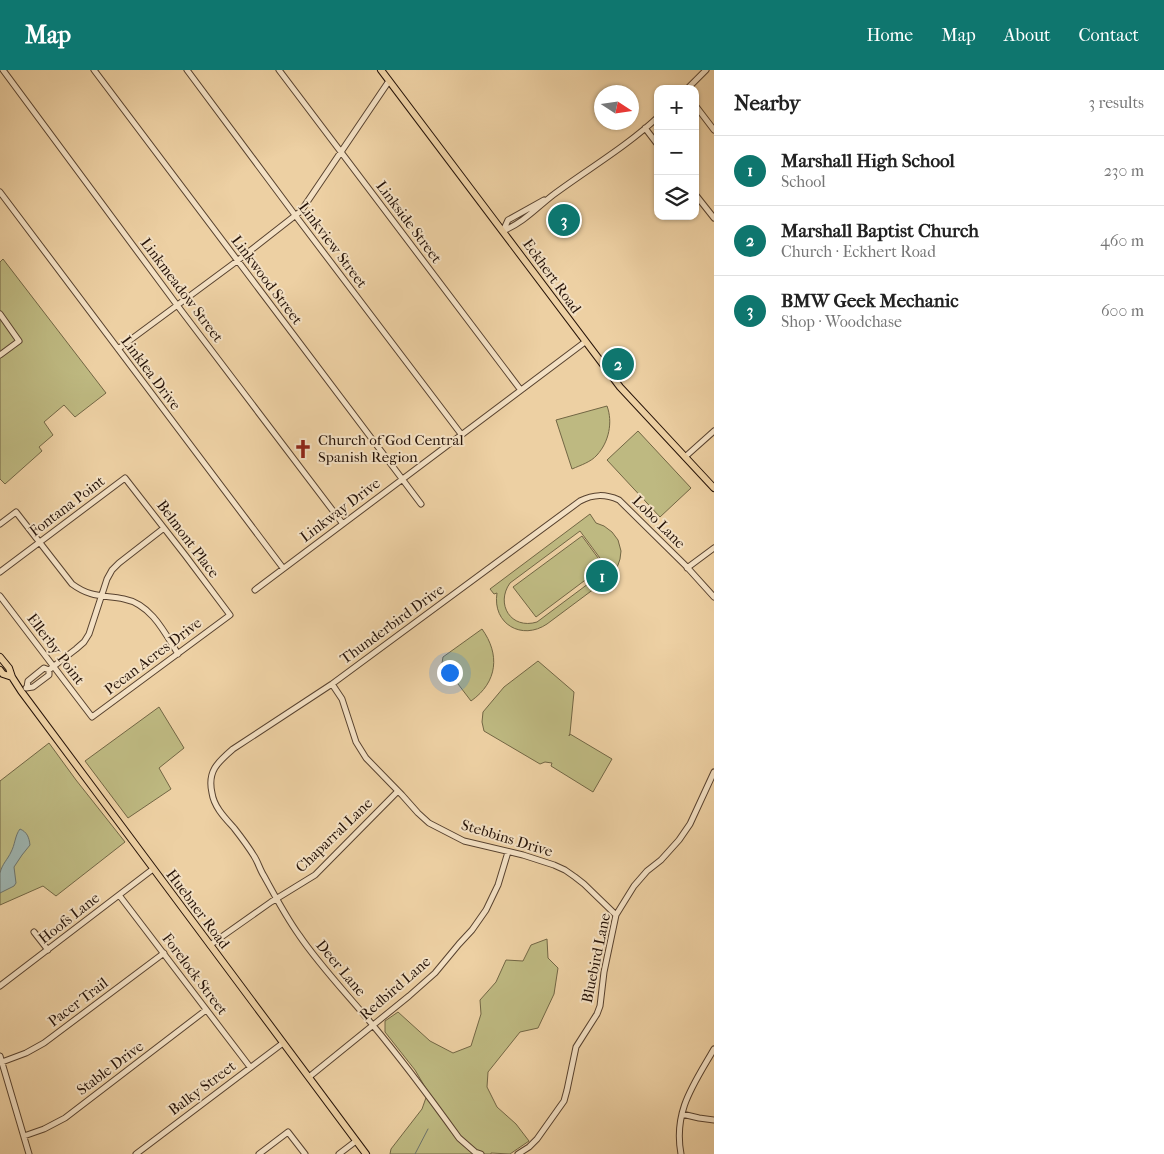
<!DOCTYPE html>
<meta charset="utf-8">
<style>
body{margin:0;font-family:"IM FELL French Canon",serif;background:#f2f2f2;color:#222}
.controls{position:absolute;right:15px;top:15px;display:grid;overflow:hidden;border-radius:10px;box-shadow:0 1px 4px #0004}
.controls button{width:45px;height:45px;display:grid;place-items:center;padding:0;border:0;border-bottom:1px solid #e0e0e0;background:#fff;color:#222;font:25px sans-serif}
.compass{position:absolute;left:594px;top:15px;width:45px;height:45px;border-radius:50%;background:#fff;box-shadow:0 1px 4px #0004;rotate:102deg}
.you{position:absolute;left:449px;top:602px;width:18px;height:18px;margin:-12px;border:4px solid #fff;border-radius:50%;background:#1a73e8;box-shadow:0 0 0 8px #1a73e833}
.badge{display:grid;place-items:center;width:32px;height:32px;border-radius:50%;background:#0f766e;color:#fff;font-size:16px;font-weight:700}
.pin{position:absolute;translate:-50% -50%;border:2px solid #fff;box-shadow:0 1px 5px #0006}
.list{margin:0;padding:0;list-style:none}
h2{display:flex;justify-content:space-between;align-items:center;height:65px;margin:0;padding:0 20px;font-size:21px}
h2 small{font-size:16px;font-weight:400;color:#767676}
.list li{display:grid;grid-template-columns:32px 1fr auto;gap:15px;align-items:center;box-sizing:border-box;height:70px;padding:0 20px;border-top:1px solid #e0e0e0}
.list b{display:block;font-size:19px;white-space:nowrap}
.list p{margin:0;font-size:16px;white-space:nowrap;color:#767676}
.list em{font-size:16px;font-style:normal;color:#767676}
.icon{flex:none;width:28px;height:28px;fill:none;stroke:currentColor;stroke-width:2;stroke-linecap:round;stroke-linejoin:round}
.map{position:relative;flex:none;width:714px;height:1084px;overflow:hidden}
header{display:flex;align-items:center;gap:30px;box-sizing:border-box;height:70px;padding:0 25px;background:#0f766e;color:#fff}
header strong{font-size:24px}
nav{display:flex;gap:28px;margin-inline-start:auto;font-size:18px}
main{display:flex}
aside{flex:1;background:#fff}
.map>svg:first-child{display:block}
</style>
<header>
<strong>Map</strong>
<nav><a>Home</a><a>Map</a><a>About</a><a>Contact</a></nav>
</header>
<main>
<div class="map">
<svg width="714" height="1084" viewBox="0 0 714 1084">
<rect width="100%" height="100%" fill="#edd0a3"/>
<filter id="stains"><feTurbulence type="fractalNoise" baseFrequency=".004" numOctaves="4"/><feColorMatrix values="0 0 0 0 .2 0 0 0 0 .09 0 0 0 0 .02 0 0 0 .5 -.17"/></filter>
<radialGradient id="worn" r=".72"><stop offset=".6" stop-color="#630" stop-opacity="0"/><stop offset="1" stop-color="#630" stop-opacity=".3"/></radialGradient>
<!-- green -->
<path fill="#beb981" stroke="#726644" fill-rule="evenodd" d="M3 189 106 323 75 347 64 335 44 352 53 365 39 377 42 381 5 414 0 409V192Z
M607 336C613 352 609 372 597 385 591 392 581 395 572 399L556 350Z
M638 361 691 418 660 447 607 390Z
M590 444 596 453 604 456 612 462 618 470 621 481 620 489 618 495 613 504 610 507 547 554C522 571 492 554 497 523L494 524 490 519ZM580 461 608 499 537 552C511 560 495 534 510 513Z
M582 466 604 496 536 547 513 517Z
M482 559C500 584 498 612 471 631L442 593 443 587Z
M538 591 574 622 570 663 569 666 570 664 612 689 593 722 551 696 552 693 545 692 540 694 484 661 482 652 483 642 504 617Z
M159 637 184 678 159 698 171 719 128 748 85 691Z
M49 673 76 710 125 772 56 826 43 816 0 835V711Z
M547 869 548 888 558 898 554 924 538 958 520 962 488 1002 487 1017 497 1037 516 1054 529 1071 510 1084 491 1083V1084H390L391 1079 422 1039 428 1022 415 1000 385 962V951L398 942 430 971 453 983 471 976 481 944 480 930 496 912 506 890 523 891 531 875Z"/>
<!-- water -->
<path fill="#9db4b0" stroke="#6d746d" d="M20 759C27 762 29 767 30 775L22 785 14 797 16 813 14 816 0 823C0 817 0 809 0 803 2 794 8 789 11 782 15 775 15 765 20 759Z"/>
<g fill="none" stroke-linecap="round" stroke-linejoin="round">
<!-- stream -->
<path stroke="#6d746d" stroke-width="1" d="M415 1084 428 1059"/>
<!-- minor casing -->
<g stroke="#58422f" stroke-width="7">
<path id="minor" d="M3 0 177 235 343 454
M94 0 421 434
M187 0 295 145 461 364
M279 0 520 319
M687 19 706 0
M695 35 714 60
M645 58 658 75
M0 122 283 498
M695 124 714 148
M503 161C524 152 535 139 553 125 588 99 626 77 658 47
M503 161 508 150 544 130
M0 244 19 271 0 285
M118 279 237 191 301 141 389 11
M685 387 714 361
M0 454 16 442 72 514C91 528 103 525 124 529 151 534 165 563 178 584
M687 498 714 478
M0 502 125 408 185 485 230 545 92 647 0 526
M255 520 585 272
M332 614 342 629 356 672 366 688 402 725 418 743 429 753 464 771 523 785 554 795 565 800 575 807 584 814 616 845
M27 617 28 611 44 598 49 600 54 596 76 579 84 572 89 564 107 509 112 500 119 493 164 458
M26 618 33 617 49 605V600
M119 825 250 997
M34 862 48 880
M210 875 271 832 315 805 398 721
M0 916 153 799
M0 986 29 1084
M2 992 26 983 44 973 164 883
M309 1007 409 926 435 903 459 874 472 860 486 840 498 815 508 782
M682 1044 699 1048 714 1050
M24 1066 44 1059 65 1048 206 940
M136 1084 283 973
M259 1084 288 1062 305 1084
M339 1084 356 1071
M481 1084 475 1082 459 1068C431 1029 402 990 371 953 347 924 320 896 299 865 286 847 275 826 264 806 260 800 258 792 254 786 248 776 241 767 234 758 225 748 214 737 212 723 207 701 218 692 233 679L332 614 580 431C594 424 605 424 619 430L686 496 714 527
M518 1084 529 1077 537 1069 564 1031 567 1020 576 977 597 944 600 936 604 902 616 845 634 816 647 801 661 790 679 770 690 754 714 702
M681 1084C673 1041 694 1014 714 979"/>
</g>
<!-- major casing -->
<g stroke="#261308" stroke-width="8">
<path id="major" d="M381 0 620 317 714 418
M0 587 9 598 12 607 21 621 366 1084
M0 600 3 604 12 607"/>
</g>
<!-- minor -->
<use href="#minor" stroke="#f3e0c3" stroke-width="5"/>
<!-- major -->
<use href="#major" stroke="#edd0a3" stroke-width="6"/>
</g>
<!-- icons -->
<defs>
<g id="church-bare" transform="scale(1.5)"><path d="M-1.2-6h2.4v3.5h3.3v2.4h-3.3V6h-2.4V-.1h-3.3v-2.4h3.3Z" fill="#8f2418" stroke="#f3e0c3" stroke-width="2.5" paint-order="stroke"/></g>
</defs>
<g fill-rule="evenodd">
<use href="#church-bare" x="303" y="379"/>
</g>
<g text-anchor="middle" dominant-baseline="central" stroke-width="4" stroke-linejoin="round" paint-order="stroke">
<!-- street labels -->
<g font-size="15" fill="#261308" stroke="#f3e0c3">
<text transform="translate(409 152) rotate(53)">Linkside Street</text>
<text transform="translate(333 175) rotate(53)">Linkview Street</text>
<text transform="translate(552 206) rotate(54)">Eckhert Road</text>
<text transform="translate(267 210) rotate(53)">Linkwood Street</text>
<text transform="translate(182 220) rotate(53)">Linkmeadow Street</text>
<text transform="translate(151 303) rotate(53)">Linklea Drive</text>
<text transform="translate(67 436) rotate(-37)">Fontana Point</text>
<text transform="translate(340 440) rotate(-37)">Linkway Drive</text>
<text transform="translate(659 452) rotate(45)">Lobo Lane</text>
<text transform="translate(188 469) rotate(53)">Belmont Place</text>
<text transform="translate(392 554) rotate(-36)">Thunderbird Drive</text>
<text transform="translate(56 579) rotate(53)">Ellerby Point</text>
<text transform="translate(153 586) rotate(-37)">Pecan Acres Drive</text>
<text transform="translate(334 765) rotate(-44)">Chaparral Lane</text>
<text transform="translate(507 768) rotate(17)">Stebbins Drive</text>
<text transform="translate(198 839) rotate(53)">Huebner Road</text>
<text transform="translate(69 848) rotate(-38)">Hoofs Lane</text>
<text transform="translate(596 888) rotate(-78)">Bluebird Lane</text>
<text transform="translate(341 898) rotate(50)">Deer Lane</text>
<text transform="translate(195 904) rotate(53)">Forelock Street</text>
<text transform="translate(395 918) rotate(-41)">Redbird Lane</text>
<text transform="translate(78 932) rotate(-37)">Pacer Trail</text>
<text transform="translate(110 998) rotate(-37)">Stable Drive</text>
<text transform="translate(202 1018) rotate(-37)">Balky Street</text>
</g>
<!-- poi labels -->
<g font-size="15" fill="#261308" stroke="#f3e0c3" text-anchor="start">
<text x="318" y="370">Church of God Central<tspan x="318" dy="17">Spanish Region</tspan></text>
</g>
</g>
<rect width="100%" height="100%" filter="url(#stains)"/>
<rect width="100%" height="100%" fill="url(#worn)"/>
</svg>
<div class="controls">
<button>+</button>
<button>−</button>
<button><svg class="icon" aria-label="layers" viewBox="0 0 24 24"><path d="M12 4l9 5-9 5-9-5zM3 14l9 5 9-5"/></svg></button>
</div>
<svg class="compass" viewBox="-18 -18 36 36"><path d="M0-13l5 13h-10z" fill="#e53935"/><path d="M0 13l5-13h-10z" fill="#767676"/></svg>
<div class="you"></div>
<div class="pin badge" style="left:602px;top:506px">1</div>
<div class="pin badge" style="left:618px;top:294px">2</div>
<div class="pin badge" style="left:564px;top:150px">3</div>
</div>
<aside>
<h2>Nearby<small>3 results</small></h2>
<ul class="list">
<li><span class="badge">1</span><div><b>Marshall High School</b><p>School</p></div><em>230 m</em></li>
<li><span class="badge">2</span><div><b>Marshall Baptist Church</b><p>Church · Eckhert Road</p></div><em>460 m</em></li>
<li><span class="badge">3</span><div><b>BMW Geek Mechanic</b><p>Shop · Woodchase</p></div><em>600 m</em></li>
</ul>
</aside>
</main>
